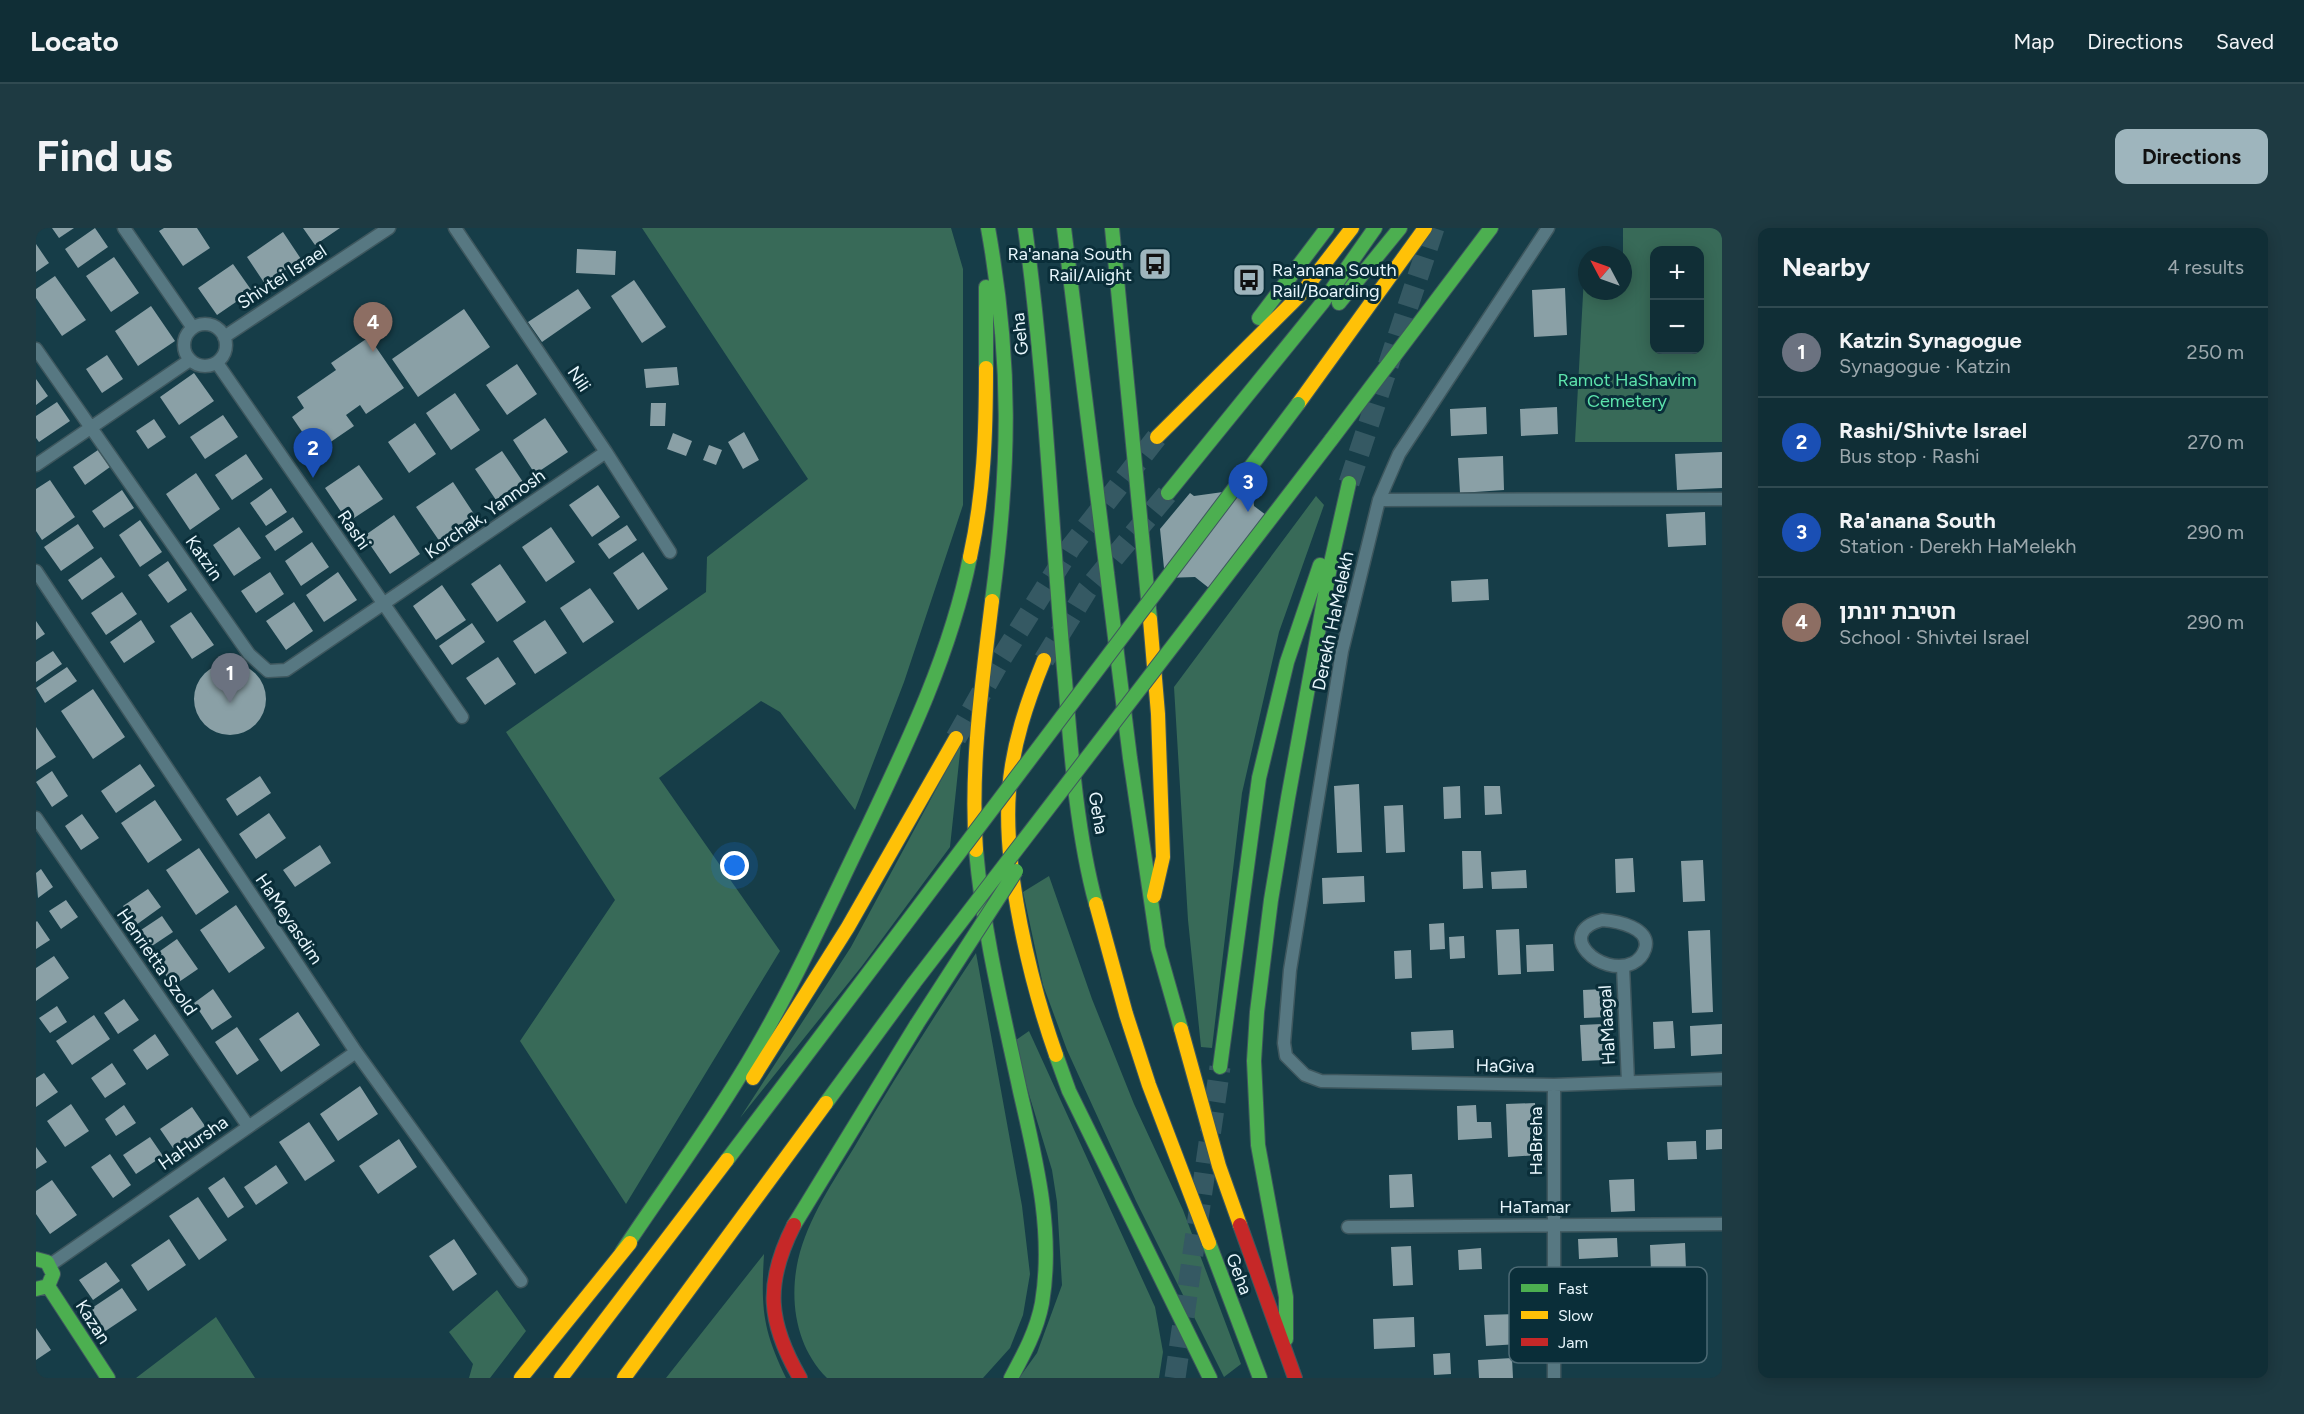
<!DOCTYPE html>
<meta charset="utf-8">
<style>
body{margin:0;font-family:Figtree,"Noto Sans Hebrew",sans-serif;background:#1e3a42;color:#f1f3f6}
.controls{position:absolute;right:18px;top:18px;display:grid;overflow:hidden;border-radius:12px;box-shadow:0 3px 15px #0003}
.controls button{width:54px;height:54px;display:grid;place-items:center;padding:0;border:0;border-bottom:2px solid #304a51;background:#102e36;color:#f1f3f6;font:30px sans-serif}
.compass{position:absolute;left:1542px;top:18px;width:54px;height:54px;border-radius:50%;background:#102e36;box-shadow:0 3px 15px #0003;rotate:311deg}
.you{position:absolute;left:699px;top:638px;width:21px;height:21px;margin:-15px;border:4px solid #fff;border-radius:50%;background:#1a73e8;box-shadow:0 0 0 9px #1a73e833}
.badge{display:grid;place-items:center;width:39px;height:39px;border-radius:50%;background:#9eb5bd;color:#fff;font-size:20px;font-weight:700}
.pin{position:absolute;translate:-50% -50px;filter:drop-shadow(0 2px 3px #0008)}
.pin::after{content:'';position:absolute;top:32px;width:21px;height:18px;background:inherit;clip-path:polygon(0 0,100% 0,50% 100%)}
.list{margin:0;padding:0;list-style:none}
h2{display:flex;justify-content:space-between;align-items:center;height:78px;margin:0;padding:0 24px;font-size:26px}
h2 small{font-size:20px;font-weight:400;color:#9ca8ad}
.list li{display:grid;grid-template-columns:39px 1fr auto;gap:18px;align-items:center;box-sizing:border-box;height:90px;padding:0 24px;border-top:2px solid #304a51}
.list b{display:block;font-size:22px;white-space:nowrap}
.list p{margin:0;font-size:20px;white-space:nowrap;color:#9ca8ad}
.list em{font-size:20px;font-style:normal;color:#9ca8ad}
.map{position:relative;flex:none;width:1686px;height:1150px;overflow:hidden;border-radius:12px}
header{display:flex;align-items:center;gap:36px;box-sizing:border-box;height:84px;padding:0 30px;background:#102e36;border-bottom:2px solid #304a51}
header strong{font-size:28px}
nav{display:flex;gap:33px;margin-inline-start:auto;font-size:21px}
.intro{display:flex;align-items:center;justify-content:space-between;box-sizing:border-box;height:144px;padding:0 36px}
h1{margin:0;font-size:42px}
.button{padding:15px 27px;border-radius:12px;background:#9eb5bd;color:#111;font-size:21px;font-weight:700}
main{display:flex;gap:36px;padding:0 36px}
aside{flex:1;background:#102e36;border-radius:12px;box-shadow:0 3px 15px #0003}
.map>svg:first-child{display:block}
</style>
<header>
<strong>Locato</strong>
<nav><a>Map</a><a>Directions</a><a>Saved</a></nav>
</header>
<div class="intro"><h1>Find us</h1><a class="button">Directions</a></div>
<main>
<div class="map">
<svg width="1686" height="1150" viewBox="0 0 1686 1150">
<rect width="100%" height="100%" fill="#163d48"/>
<!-- green -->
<path fill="#386a58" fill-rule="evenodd" d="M606 0H915L927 41V277L868 454 819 582 744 484 725 473 623 550 744 723 590 976 484 813 579 672 470 504 670 364 671 329 772 251Z
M1587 0H1686V214H1539L1548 48H1551V63H1587ZM1618 22H1664V122H1618Z
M1280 268 1288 277 1243 404 1206 565 1176 820 1165 819 1152 692 1138 459Z
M925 515 914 619 826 738 704 890 815 719Z
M1013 648 1056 771 1098 876 1147 982 1205 1136 1188 1149 1100 973 1031 822 1007 757 987 664Z
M940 725 986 978 994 1046 987 1087 974 1120 947 1150H791C760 1119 753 1073 762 1032 772 990 797 954 819 918 857 852 898 789 940 725Z
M993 803 1119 1079 1127 1124 1123 1150H983L1001 1125 1026 1057 1021 974 1016 942 977 814Z
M728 1026C725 1080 726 1100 750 1150H630Z
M461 1062 490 1103 454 1150H433L437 1136 413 1104Z
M180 1089 219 1150H100Z"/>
<!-- building -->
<path fill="#8aa0a6" d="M16 0H38L23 10Z
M59 0 72 19 42 40 29 21Z
M128 0H161L174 20 147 38 123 3Z
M267 0H304L279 17Z
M247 4 265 31 229 56 211 29Z
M0 16 13 35 0 44Z
M541 21 580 23 579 47 540 45Z
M78 29 103 65 75 84 50 48Z
M197 36 216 63 181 87 162 60Z
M19 48 50 92 26 108 0 70V61Z
M598 52 630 99 606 115 575 68Z
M1529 60 1531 107 1498 109 1496 62Z
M542 61 555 80 506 114 492 94Z
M115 78 139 113 102 138 79 103Z
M428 81 454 119 382 169 356 131Z
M333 109 368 160 330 186 324 177 310 187 318 198 280 224 256 189 268 180 261 169 300 142 295 135Z
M71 127 87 151 66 165 50 141Z
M481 136 501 166 471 187 450 157Z
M641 139 643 157 610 160 608 141Z
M158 145 178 173 143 197 124 169Z
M0 151 12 168 0 177Z
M419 165 444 202 415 222 390 185Z
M21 174 34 193 3 214 0 210V188Z
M615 175H630L629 198H614Z
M1450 179 1451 206 1415 208 1414 181Z
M1521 179 1522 206 1485 208 1484 181Z
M187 187 202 209 169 231 154 209Z
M509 190 532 224 499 246 477 212Z
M118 191 130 209 112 221 100 203Z
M379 195 400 226 373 245 352 214Z
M708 204 723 232 707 241 692 214Z
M637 205 656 213 650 228 631 221Z
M673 217 686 222 680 237 667 232Z
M62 222 74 239 49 257 37 239Z
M466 223 487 254 460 272 439 241Z
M1686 224V260L1641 262 1639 226Z
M210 226 227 251 196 272 179 247Z
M1467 228 1468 262 1424 265 1422 230Z
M323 237 347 271 312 294 289 260Z
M160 245 184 281 154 302 130 266Z
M14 252 39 289 6 312 0 303V261Z
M417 254 440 289 404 314 380 279Z
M562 257 584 289 556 309 533 277Z
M235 260 251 284 230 298 214 275Z
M1216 260 1218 278 1234 290 1178 364 1159 349 1129 350 1124 301 1154 265 1158 268Z
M86 262 98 280 68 300 56 283Z
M1669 284 1670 317 1632 319 1630 286Z
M358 287 384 326 354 346 328 308Z
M257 289 267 304 239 323 229 308Z
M104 292 126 324 104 339 83 307Z
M42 296 58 320 25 343 8 319Z
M591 297 601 312 573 331 562 316Z
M203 299 225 330 198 348 177 317Z
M515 299 539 334 510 354 486 319Z
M276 314 293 339 265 358 249 333Z
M607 324 632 361 602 382 577 345Z
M65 329 79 349 46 372 32 352Z
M132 333 151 362 132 375 112 347Z
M464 336 490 374 461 394 435 356Z
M234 344 248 366 220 385 205 363Z
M302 344 321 372 288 394 270 367Z
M1452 351 1453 372 1416 374 1415 353Z
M406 357 430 392 400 412 377 378Z
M554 360 578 394 547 415 524 380Z
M86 364 101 386 70 407 55 385Z
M258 374 277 403 250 422 230 393Z
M155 384 178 417 156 431 134 398Z
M105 392 119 414 88 435 74 414Z
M509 392 531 425 499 446 477 413Z
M0 393 9 406 0 412Z
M436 395 449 414 416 437 403 418Z
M17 423 26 436 0 454V434Z
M462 429 480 456 449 477 430 450Z
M158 471a36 36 0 1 1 72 0a36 36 0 1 1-72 0Z
M31 439 41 453 9 475 0 460Z
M57 461 89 509 57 531 25 483Z
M0 499 20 529 0 542Z
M104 536 119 558 80 585 65 563Z
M16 543 32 568 16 579 0 554Z
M224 548 235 565 201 588 190 571Z
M1323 556 1326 624 1301 625 1298 558Z
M1424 558 1425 590 1408 591 1407 559Z
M1448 558H1464L1466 586 1449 587Z
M119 572 146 612 112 635 85 595Z
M1367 577 1369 624 1350 625 1348 578Z
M233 585 250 610 220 631 203 606Z
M46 586 63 610 45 622 29 598Z
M284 617 295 635 259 659 247 642Z
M163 620 193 664 160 687 130 642Z
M1426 623H1445L1447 660 1427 661Z
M1597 630 1599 664 1580 665 1579 631Z
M1667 632 1669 673 1647 674 1645 633Z
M5 641 17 659 2 670 0 645Z
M1490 642 1491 660 1456 661 1455 644Z
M1328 648 1329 674 1287 676 1286 650Z
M112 661 125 679 100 697 87 678Z
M30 672 42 689 25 701 13 683Z
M200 677 229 720 193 745 164 702Z
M126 688 137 704 113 720 102 704Z
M1 693 14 712 0 721V694Z
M1408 695 1409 721 1394 722 1393 696Z
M1483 701 1485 746 1462 747 1460 702Z
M1674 702 1677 784 1656 785 1652 703Z
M1428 708 1429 730 1414 731 1413 709Z
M141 711 162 741 137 758 117 728Z
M1517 716 1518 743 1491 744 1490 717Z
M1375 722 1376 750 1359 751 1358 723Z
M18 728 33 750 0 773V740Z
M177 761 196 789 176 802 158 775Z
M1569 761 1570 789 1548 790 1547 762Z
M88 771 103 792 82 806 68 785Z
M21 778 31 794 14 805 3 790Z
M262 784 284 817 245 844 223 811Z
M58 787 74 811 36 837 20 813Z
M1637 793 1639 820 1618 821 1617 794Z
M1566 796 1568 832 1546 833 1544 797Z
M1686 796V826L1655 828 1654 798Z
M201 799 223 832 201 847 179 814Z
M1417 802 1418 820 1376 822 1375 804Z
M119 806 133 827 111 842 97 822Z
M76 835 90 856 69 870 55 850Z
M8 845 22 864 0 879V850Z
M324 858 342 886 302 913 284 886Z
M1499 875 1502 927 1472 929 1470 876Z
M35 876 53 903 29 919 11 893Z
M88 877 100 895 80 908 69 891Z
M1440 877 1441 894H1455L1456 910 1422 912 1421 878Z
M156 879 169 898 137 920 124 901Z
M273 894 299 933 269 953 243 914Z
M1686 901V921L1670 922V902Z
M114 909 127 928 100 946 87 927Z
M363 911 381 939 342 966 323 938Z
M1660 913 1661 931 1632 932 1631 914Z
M0 919 11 934 0 941Z
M74 926 95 957 77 970 55 939Z
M240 937 252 955 220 977 208 959Z
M1376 946 1378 979 1354 980 1353 947Z
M188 949 208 979 192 990 172 960Z
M1598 951 1599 983 1575 984 1573 952Z
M16 952 41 987 14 1006 0 986V963Z
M162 969 191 1012 163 1032 133 988Z
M1581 1010 1582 1029 1543 1031 1542 1011Z
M133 1011 150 1037 112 1063 95 1037Z
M418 1011 441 1046 417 1063 393 1028Z
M1649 1015 1650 1042 1615 1043 1614 1017Z
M1375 1018 1377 1057 1357 1058 1355 1019Z
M1445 1020 1446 1041 1423 1042 1422 1022Z
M70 1034 84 1053 57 1072 43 1052Z
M86 1060 101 1082 68 1104 53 1082Z
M1481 1086 1483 1116 1450 1118 1448 1087Z
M1378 1089 1379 1119 1338 1121 1337 1091Z
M0 1100 15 1122 0 1132Z
M1414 1125 1415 1146 1398 1147 1397 1126Z
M1476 1130 1477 1150H1443L1442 1132Z"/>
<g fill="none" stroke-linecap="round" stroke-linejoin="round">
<!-- highway-tunnel -->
<path stroke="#355963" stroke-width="21" stroke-dasharray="21 10" stroke-linecap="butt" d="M1313 255 1398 0
M1008 432 1051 362 1132 265
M920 510 963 434 1035 319 1121 209
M1139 1150 1184 839"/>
<!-- street casing -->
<g stroke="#3e575e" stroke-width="15">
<path id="street" d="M88 0 157 100
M419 0 570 224 634 324
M1512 0 1363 226 1343 272 1306 423 1254 742 1248 815 1250 828 1269 847 1285 853 1518 857 1686 851
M148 117a21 21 0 1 1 42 0a21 21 0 1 1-42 0Z
M188 109 353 0
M0 121 213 426 232 443 250 442 570 224
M181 135 426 489
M0 237 154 132
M1343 272 1686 271
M0 343 320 824 485 1053
M0 590 212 898
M1566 692C1581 693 1616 700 1609 721 1607 727 1603 732 1597 735 1565 750 1517 705 1566 692Z
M1587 739 1592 854
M1312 999 1686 996
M14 1037 320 824
M1518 1150V857"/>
</g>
<!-- fast casing -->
<g stroke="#3e575e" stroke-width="16">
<path id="fast" d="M952 0C976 133 974 239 956 373
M989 0C1010 150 1015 301 1029 452 1035 525 1041 606 1060 676
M1028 0 1094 530 1122 720 1145 801
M1076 0 1114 391
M950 59V140
M1303 75 1364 0
M1223 90 1291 0
M1295 212 1455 0
M1132 265 1287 74 1339 0
M940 622C947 703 967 784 984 863 1000 933 1018 1003 1006 1075 1001 1102 988 1126 975 1150
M1020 827 1033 863 1174 1150
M1184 839 1223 550 1251 434 1284 337
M790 875 878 755
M691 932 868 698
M758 997 881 796
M1173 1015 1224 1150
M586 1024C625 965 668 907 705 846 753 768 791 682 831 600 873 512 915 424 934 329
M0 1031 11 1034 17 1046 12 1058 0 1061
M12 1058 72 1150
M1250 1111V1069L1222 917 1218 833 1221 784 1235 672 1252 570 1294 339 1313 255"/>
</g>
<!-- slow casing -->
<g stroke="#3e575e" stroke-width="16">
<path id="slow" d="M1262 176 1389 0
M1121 209 1265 66 1316 0
M934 329C948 266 950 205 950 140
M1114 391 1122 486 1127 629 1118 668
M1008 432C991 474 976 518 973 563 967 641 994 753 1020 827
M940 622C934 539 946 456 956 373
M1060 676 1090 786 1113 857 1173 1015
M1145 801 1183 938 1204 997
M717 850 812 699 920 510
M485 1150 594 1015
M525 1150 691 932
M588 1150 790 875"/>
</g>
<!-- jam casing -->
<g stroke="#3e575e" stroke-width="16">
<path id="jam" d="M758 997C728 1056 732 1095 764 1150
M1204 997 1259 1150"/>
</g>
<!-- street -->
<use href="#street" stroke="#577882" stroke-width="12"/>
<!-- fast -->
<use href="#fast" stroke="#4caf50" stroke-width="14"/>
<!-- slow -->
<use href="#slow" stroke="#ffc107" stroke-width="14"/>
<!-- jam -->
<use href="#jam" stroke="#c62828" stroke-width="14"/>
<!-- fast-bridge casing -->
<g stroke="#3e575e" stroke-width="16" stroke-linecap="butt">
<path id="fast-bridge" d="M868 698 1262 176
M878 755 1295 212
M881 796 980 643"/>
</g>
<!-- fast-bridge -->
<use href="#fast-bridge" stroke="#4caf50" stroke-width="14"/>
</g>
<!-- icons -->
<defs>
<g id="bus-square" transform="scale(1.725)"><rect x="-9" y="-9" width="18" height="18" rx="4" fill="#9eb5bd" stroke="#0a2e39"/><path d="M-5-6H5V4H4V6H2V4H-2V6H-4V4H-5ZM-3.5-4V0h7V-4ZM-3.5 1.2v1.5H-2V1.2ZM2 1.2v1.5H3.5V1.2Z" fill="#111"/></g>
</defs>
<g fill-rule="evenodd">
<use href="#bus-square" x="1119" y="36"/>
<use href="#bus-square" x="1213" y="52"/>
</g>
<g text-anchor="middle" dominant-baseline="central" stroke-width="6" stroke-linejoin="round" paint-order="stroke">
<!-- poi labels -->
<g font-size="18" fill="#e7f6fc" stroke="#0a2e39" text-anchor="end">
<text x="1096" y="26">Ra'anana South<tspan x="1096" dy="21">Rail/Alight</tspan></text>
<text x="1236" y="42" text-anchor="start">Ra'anana South<tspan x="1236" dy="21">Rail/Boarding</tspan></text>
</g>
<!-- street labels -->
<g font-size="18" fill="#e7f6fc" stroke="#0a2e39">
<text transform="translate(246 49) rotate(-33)">Shivtei Israel</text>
<text transform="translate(984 106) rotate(-96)">Geha</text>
<text transform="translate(543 151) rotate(56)">Nili</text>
<text transform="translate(449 286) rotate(-35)">Korchak, Yannosh</text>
<text transform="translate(318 302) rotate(55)">Rashi</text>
<text transform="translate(168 330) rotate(55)">Katzin</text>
<text transform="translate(1297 393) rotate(-78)">Derekh HaMelekh</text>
<text transform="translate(1062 585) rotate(80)">Geha</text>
<text transform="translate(253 691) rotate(56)">HaMeyasdim</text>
<text transform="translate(121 734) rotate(55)">Henrietta Szold</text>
<text transform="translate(1571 797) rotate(-93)">HaMaagal</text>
<text transform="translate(1469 838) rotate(1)">HaGiva</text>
<text transform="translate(1500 913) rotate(-90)">HaBreha</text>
<text transform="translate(157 915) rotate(-35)">HaHursha</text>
<text x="1499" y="979">HaTamar</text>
<text transform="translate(1203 1046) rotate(69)">Geha</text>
<text transform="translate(57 1094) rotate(57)">Kazan</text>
</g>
<!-- park labels -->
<g font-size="18" fill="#5de3ac" stroke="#0a2e39">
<text x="1591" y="152">Ramot HaShavim<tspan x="1591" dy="21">Cemetery</tspan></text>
</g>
</g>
<!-- legend -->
<rect x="1473" y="1039" width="198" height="96" rx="9" fill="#0a2e39" stroke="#4c6a74" stroke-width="1.5"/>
<rect x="1485" y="1056" width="27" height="8" fill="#4caf50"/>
<rect x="1485" y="1083" width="27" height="8" fill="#ffc107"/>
<rect x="1485" y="1110" width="27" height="8" fill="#c62828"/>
<g font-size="16" fill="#e7f6fc">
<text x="1522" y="1066">Fast</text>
<text x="1522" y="1093">Slow</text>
<text x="1522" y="1120">Jam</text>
</g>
</svg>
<div class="controls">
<button>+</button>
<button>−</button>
</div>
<svg class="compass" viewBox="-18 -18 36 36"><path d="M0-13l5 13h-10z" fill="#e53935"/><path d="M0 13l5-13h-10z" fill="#9ca8ad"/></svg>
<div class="you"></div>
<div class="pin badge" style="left:194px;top:475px;background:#6b7280">1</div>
<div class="pin badge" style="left:277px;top:250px;background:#1a4fb4">2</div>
<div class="pin badge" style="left:1212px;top:284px;background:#1a4fb4">3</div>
<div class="pin badge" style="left:337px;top:124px;background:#8d6e63">4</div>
</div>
<aside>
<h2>Nearby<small>4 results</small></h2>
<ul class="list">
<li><span class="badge" style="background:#6b7280">1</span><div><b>Katzin Synagogue</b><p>Synagogue · Katzin</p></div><em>250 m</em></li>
<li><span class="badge" style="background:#1a4fb4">2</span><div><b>Rashi/Shivte Israel</b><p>Bus stop · Rashi</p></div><em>270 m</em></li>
<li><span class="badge" style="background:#1a4fb4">3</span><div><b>Ra'anana South</b><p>Station · Derekh HaMelekh</p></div><em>290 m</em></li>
<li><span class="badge" style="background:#8d6e63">4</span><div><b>חטיבת יונתן</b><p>School · Shivtei Israel</p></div><em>290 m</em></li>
</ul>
</aside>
</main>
